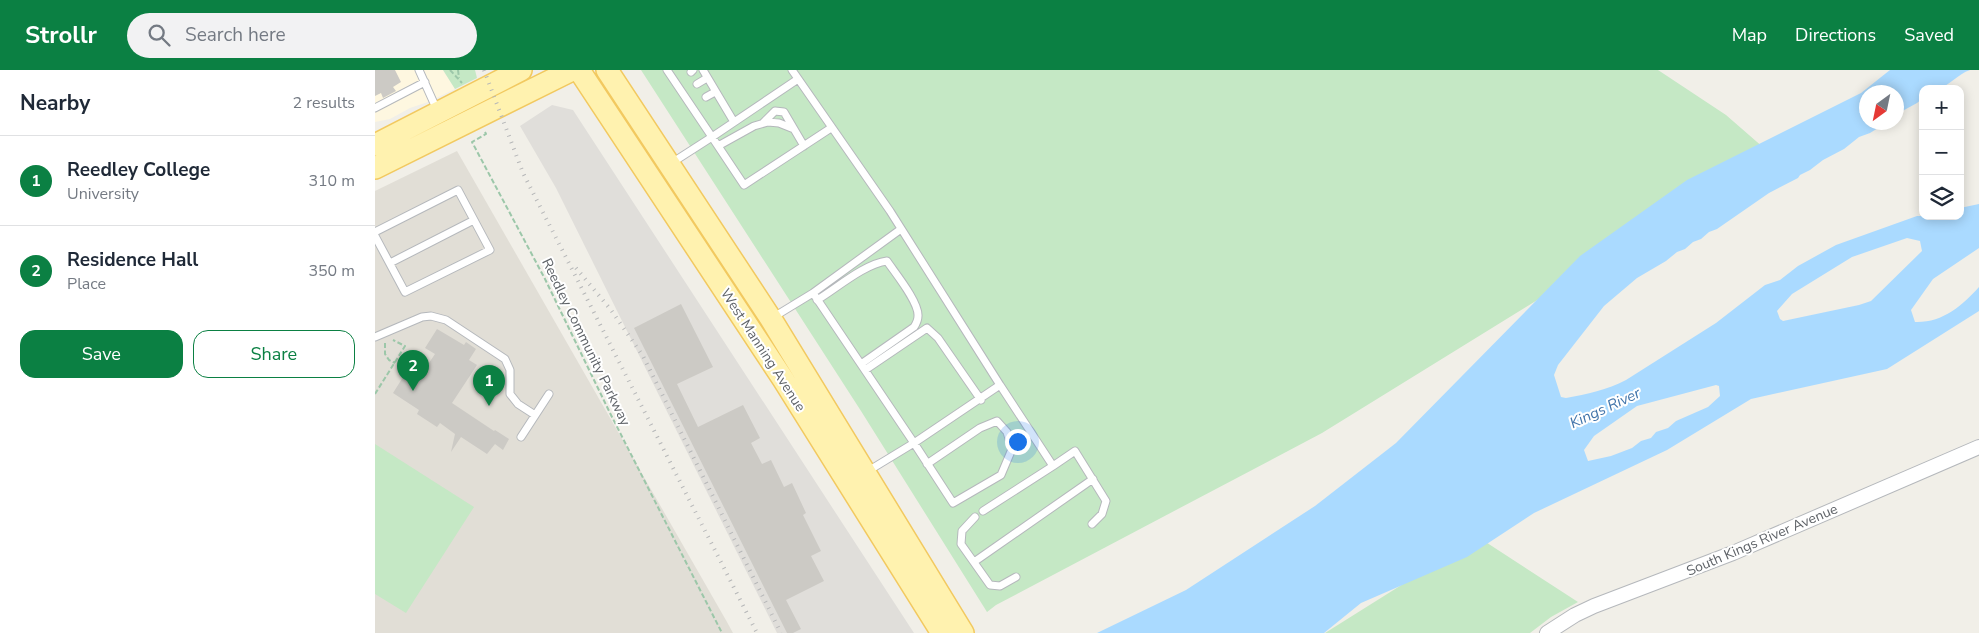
<!DOCTYPE html>
<meta charset="utf-8">
<style>
body{margin:0;font-family:"Nunito Sans",sans-serif;background:#f2f2f3;color:#1f2937}
.controls{position:absolute;right:15px;top:15px;display:grid;overflow:hidden;border-radius:10px;box-shadow:0 2px 12px #0003}
.controls button{width:45px;height:45px;display:grid;place-items:center;padding:0;border:0;border-bottom:1px solid #e0e1e3;background:#fff;color:#1f2937;font:25px sans-serif}
.compass{position:absolute;left:1484px;top:15px;width:45px;height:45px;border-radius:50%;background:#fff;box-shadow:0 2px 12px #0003;rotate:213deg}
.you{position:absolute;left:642px;top:371px;width:18px;height:18px;margin:-12px;border:4px solid #fff;border-radius:50%;background:#1a73e8;box-shadow:0 0 0 8px #1a73e833}
.badge{display:grid;place-items:center;width:32px;height:32px;border-radius:50%;background:#0b8043;color:#fff;font-size:16px;font-weight:700}
.pin{position:absolute;translate:-50% -41px;filter:drop-shadow(0 1px 2px #0008)}
.pin::after{content:'';position:absolute;top:26px;width:18px;height:15px;background:inherit;clip-path:polygon(0 0,100% 0,50% 100%)}
.list{margin:0;padding:0;list-style:none}
h2{display:flex;justify-content:space-between;align-items:center;height:65px;margin:0;padding:0 20px;font-size:21px}
h2 small{font-size:16px;font-weight:400;color:#747a83}
.list li{display:grid;grid-template-columns:32px 1fr auto;gap:15px;align-items:center;box-sizing:border-box;height:90px;padding:0 20px;border-top:1px solid #e0e1e3}
.list b{display:block;font-size:19px;white-space:nowrap}
.list p{margin:0;font-size:16px;white-space:nowrap;color:#747a83}
.list em{font-size:16px;font-style:normal;color:#747a83}
.actions{display:flex;gap:10px;padding:15px 20px}
.actions a{flex:1;padding:11px 0;border:1px solid #0b8043;border-radius:15px;text-align:center;font-size:18px;color:#0b8043}
.actions .main{background:#0b8043;color:#fff}
.icon{flex:none;width:28px;height:28px;fill:none;stroke:currentColor;stroke-width:2;stroke-linecap:round;stroke-linejoin:round}
.map{position:relative;flex:none;width:1604px;height:563px;overflow:hidden}
header{display:flex;align-items:center;gap:30px;box-sizing:border-box;height:70px;padding:0 25px;background:#0b8043;color:#fff}
header strong{font-size:24px}
nav{display:flex;gap:28px;margin-inline-start:auto;font-size:18px}
.search{width:350px;height:45px;background:#f2f2f3;display:flex;align-items:center;gap:12px;box-sizing:border-box;padding:0 18px;border-radius:28px;color:#747a83;font-size:19px}
main{display:flex}
aside{flex:1;background:#fff}
.map>svg:first-child{display:block}
</style>
<header>
<strong>Strollr</strong>
<div class="search"><svg class="icon" aria-label="search" viewBox="0 0 24 24"><circle cx="10" cy="10" r="6"/><path d="M15 15l6 6"/></svg>Search here</div>
<nav><a>Map</a><a>Directions</a><a>Saved</a></nav>
</header>
<main>
<aside>
<h2>Nearby<small>2 results</small></h2>
<ul class="list">
<li><span class="badge">1</span><div><b>Reedley College</b><p>University</p></div><em>310 m</em></li>
<li><span class="badge">2</span><div><b>Residence Hall</b><p>Place</p></div><em>350 m</em></li>
</ul>
<div class="actions"><a class="main">Save</a><a>Share</a></div>
</aside>
<div class="map">
<svg width="1604" height="563" viewBox="0 0 1604 563">
<rect width="100%" height="100%" fill="#f1efe8"/>
<!-- commercial -->
<path fill="#fef7e0" d="M0 0H68L80 19 53 32 35 38 15 49 0 52Z"/>
<!-- industrial -->
<path fill="#e0deda" d="M177 35 198 40 539 563H402L181 118 145 56Z"/>
<!-- education -->
<path fill="#e1ded6" d="M82 81 352 552 358 563H0V121Z"/>
<!-- green -->
<path fill="#c5e8c5" d="M68 0H100L102 8 80 19Z
M266 0H1283L1351 45 1397 85 947 363 621 535 612 542 486 341Z
M0 374 99 437 31 543 0 524Z
M1103 467 1203 532 1176 547 1155 563H950Z"/>
<!-- water -->
<path fill="#aadaff" fill-rule="evenodd" d="M1515 0H1595C1583 4 1574 16 1564 18 1559 20 1553 19 1548 19V28L1542 33 1522 44V22H1492V52L1511 53 1495 63 1484 67 1469 79 1448 90 1435 100 1425 105 1423 108 1394 123 1342 159 1334 162 1326 169 1318 172 1310 179 1302 182 1291 191 1262 208 1229 236 1183 295 1179 305 1186 327 1191 328C1212 324 1232 320 1251 310L1341 253 1390 215 1405 210 1423 196 1461 175 1542 146H1585V138L1604 134V178L1558 209 1536 240 1540 252C1567 253 1587 236 1604 217V241L1512 299 1376 329 1292 380 1159 443 1092 487 986 533 949 563H722L811 520 940 436 1021 373 1205 186 1312 110 1486 23ZM1532 168 1545 171 1547 181 1496 231 1484 235 1408 251 1405 249 1402 241 1417 224 1477 187ZM1341 315 1344 316 1345 326 1333 337 1301 351 1293 358 1281 362 1276 368 1266 371 1257 378 1236 386 1213 391 1209 380 1219 366 1262 336Z"/>
<!-- building -->
<path fill="#cccac5" d="M0 0H20L26 12 18 17 21 21 8 28 6 23 0 26Z
M306 234 338 297 302 314 323 357 368 335 385 368 376 373 387 394 396 390 409 417 417 413 431 443 428 445 446 481 436 486 449 511 411 530 426 559 418 563H412L259 258Z
M62 259 89 275 91 272 101 279 94 290 102 295 77 333 119 361 120 360 134 369 128 380 120 374 112 384 86 367 76 382 80 364 65 353 62 357 42 344 44 340 18 323 30 304 42 311 60 284 50 278Z"/>
<g fill="none" stroke-linecap="round" stroke-linejoin="round">
<!-- service casing -->
<g stroke="#b5b8bc" stroke-width="9">
<path id="service" d="M44 0 62 40
M292 0 337 67 423 9
M328 0 359 52
M316 2 318 0
M322 14 332 8
M331 27 340 22
M0 38 50 12
M388 53 400 41 409 42 419 59
M343 76 379 56 393 52 404 53 419 59 429 76
M295 94 337 67 369 115 456 58
M0 162 83 120 115 180 30 222 0 166
M15 193 99 150
M438 223 526 159
M442 230C462 218 489 194 512 191 520 203 544 232 543 246 543 250 541 254 539 257L486 294
M397 248 438 223 539 373 625 315 515 141 417 0
M0 267 47 247 56 246 71 250 130 289 135 300V324L143 334 160 345
M490 300 552 258 563 268 606 330
M146 367 174 324
M678 396 700 381 731 431 727 444 717 454
M493 401 539 373 578 433 626 405 637 379 632 362 622 351 605 358 552 394
M608 441 678 396 625 315
M600 447 587 461 586 474 615 515 625 516 641 507
M599 492 718 409"/>
</g>
<!-- minor casing -->
<g stroke="#b5b8bc" stroke-width="16">
<path id="minor" d="M1172 563 1200 545 1219 536 1358 483 1604 377"/>
</g>
<!-- primary casing -->
<g stroke="#f2c960" stroke-width="24">
<path id="primary" d="M204 0 408 309 567 563
M232 0 396 249 588 563
M0 75 146 0
M0 98 197 0"/>
</g>
<!-- path -->
<path stroke="#9cc7a9" stroke-width="2" stroke-dasharray="5 2.5" stroke-linecap="butt" d="M75 0 87 13
M83 0 84 8
M110 62 111 64 97 72 170 209 236 345 347 563
M10 273V284L14 290 20 293
M0 324 30 276 18 270"/>
<!-- service -->
<use href="#service" stroke="#fff" stroke-width="7"/>
<!-- minor -->
<use href="#minor" stroke="#fff" stroke-width="14"/>
<!-- primary -->
<use href="#primary" stroke="#fff2af" stroke-width="21"/>
<!-- rail -->
<path stroke="#b6b7b8" stroke-width="4" stroke-dasharray="1 6" stroke-linecap="butt" d="M109 0 148 103 382 563
M201 198 236 240 268 286 406 563"/>
</g>
<g text-anchor="middle" dominant-baseline="central" stroke-width="4" stroke-linejoin="round" paint-order="stroke">
<!-- street labels -->
<g font-size="14" fill="#5f6368" stroke="#fff">
<text transform="translate(211 272) rotate(64)">Reedley Community Parkway</text>
<text transform="translate(388 280) rotate(57)">West Manning Avenue</text>
<text transform="translate(1387 470) rotate(-23)">South Kings River Avenue</text>
</g>
<!-- water labels -->
<g font-size="15" font-style="italic" fill="#4174aa" stroke="#fff">
<text transform="translate(1230 338) rotate(-25)">Kings River</text>
</g>
</g>
</svg>
<div class="controls">
<button>+</button>
<button>−</button>
<button><svg class="icon" aria-label="layers" viewBox="0 0 24 24"><path d="M12 4l9 5-9 5-9-5zM3 14l9 5 9-5"/></svg></button>
</div>
<svg class="compass" viewBox="-18 -18 36 36"><path d="M0-13l5 13h-10z" fill="#e53935"/><path d="M0 13l5-13h-10z" fill="#747a83"/></svg>
<div class="you"></div>
<div class="pin badge" style="left:114px;top:336px">1</div>
<div class="pin badge" style="left:38px;top:321px">2</div>
</div>
</main>
